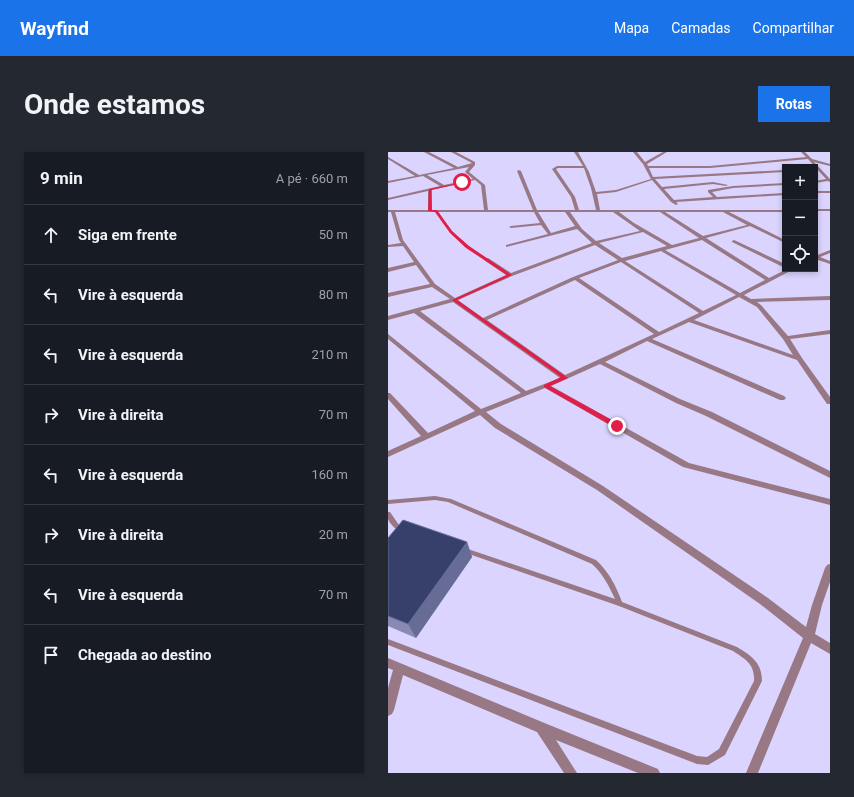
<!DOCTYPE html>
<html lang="pt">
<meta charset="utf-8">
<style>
body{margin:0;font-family:Roboto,sans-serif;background:#242831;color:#f1f3f6}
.controls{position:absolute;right:12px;top:12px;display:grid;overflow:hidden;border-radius:0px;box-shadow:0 2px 6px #0003}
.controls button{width:36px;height:36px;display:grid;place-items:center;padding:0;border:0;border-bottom:1px solid #363941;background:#171b24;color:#f1f3f6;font:20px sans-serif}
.stop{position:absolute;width:12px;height:12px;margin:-9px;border:3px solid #e11d48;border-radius:50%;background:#fff}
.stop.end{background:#e11d48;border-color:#fff;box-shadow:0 1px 4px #0008}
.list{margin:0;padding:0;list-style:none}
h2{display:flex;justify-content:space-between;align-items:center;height:52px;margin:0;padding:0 16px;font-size:17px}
h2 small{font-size:13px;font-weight:400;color:#9ea1a6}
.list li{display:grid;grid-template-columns:26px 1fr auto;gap:12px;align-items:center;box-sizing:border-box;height:60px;padding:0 16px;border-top:1px solid #363941}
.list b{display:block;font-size:15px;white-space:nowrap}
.list em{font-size:13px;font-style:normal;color:#9ea1a6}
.icon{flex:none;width:22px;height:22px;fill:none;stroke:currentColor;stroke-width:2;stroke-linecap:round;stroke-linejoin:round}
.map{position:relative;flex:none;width:442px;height:621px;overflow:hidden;border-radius:0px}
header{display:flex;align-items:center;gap:24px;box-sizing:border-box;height:56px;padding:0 20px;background:#1a73e8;color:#fff}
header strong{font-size:19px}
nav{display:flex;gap:22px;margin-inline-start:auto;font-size:14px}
.intro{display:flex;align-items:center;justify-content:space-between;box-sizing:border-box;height:96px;padding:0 24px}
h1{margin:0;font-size:28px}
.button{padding:10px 18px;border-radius:0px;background:#1a73e8;color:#fff;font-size:14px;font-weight:700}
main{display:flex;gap:24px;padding:0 24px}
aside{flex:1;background:#171b24;border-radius:0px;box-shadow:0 2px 6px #0003}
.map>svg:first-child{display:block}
</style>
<header>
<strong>Wayfind</strong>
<nav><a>Mapa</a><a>Camadas</a><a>Compartilhar</a></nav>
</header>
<div class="intro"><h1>Onde estamos</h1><a class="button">Rotas</a></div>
<main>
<aside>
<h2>9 min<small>A pé · 660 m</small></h2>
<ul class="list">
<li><svg class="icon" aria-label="ahead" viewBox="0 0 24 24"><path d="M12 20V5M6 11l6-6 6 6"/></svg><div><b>Siga em frente</b></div><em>50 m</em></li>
<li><svg class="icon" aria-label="left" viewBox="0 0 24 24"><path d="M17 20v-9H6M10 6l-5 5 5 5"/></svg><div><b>Vire à esquerda</b></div><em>80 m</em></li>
<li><svg class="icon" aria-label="left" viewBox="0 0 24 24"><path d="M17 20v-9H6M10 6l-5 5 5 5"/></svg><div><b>Vire à esquerda</b></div><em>210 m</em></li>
<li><svg class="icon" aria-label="right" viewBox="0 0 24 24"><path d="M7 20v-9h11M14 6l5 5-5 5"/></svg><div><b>Vire à direita</b></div><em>70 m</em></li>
<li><svg class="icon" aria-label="left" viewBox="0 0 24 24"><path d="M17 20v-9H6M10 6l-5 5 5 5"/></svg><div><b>Vire à esquerda</b></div><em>160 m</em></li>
<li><svg class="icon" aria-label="right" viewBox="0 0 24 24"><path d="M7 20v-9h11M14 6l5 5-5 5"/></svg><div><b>Vire à direita</b></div><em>20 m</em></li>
<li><svg class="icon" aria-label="left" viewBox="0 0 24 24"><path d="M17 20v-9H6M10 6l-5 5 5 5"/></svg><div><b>Vire à esquerda</b></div><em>70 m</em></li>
<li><svg class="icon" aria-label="arrive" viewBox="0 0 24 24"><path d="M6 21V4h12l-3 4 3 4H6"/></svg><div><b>Chegada ao destino</b></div></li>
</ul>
</aside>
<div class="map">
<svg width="442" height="621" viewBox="0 0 442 621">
<rect width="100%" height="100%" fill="#dad4fe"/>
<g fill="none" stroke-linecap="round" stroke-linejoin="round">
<!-- path -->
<path stroke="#7e7998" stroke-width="1" stroke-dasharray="1 1" stroke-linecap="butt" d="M52 65 70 86 92 103"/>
<!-- lane -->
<path fill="#987885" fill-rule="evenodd" d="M47 344 63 347 208 408C221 420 228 434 234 450L349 495C364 504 374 511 374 529L337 603 320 613 309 612 0 493V487L309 604 319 605 331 597 366 529C367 512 357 507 345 499L231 454 75 400 74 398 75 396H77L227 447C221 434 215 422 204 412L60 350 47 348 0 352V348Z
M0 360H2L11 373 16 375 17 377 16 379C9 379 3 374 0 367 0 366 0 361 0 360Z"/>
<!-- street -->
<path fill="#987885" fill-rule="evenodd" d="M36 0H41L70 15 84 11 63 0H68L87 10V13L81 20 97 33 100 58H145L129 19 131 18 133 19 149 58H187L183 45 164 17 169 14H195L186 0H190L201 20 208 40 228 38 263 27 255 12 245 0H249L257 10 275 0H279L259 12 260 14H322L418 5 413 0H417L424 7 442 12V14L426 10 442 27V30L440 29 427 31V29L438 27 420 7 322 16H261L265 25 397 18V20L267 27 274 35 325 30 340 33 338 34 325 32 276 37 286 48 325 45 320 40V38L345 34 397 31V33L345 36 324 40 329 45 397 41V43L288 50 290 52 288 53 283 50 264 28 228 40 209 42 212 58H397V60H341L397 88V91L362 74 318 86 381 126 399 117H406L356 143 363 147 442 144V148L369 150 373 153 400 184 442 178V182L402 187 414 206 442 245V252H439L409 208 301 170 264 187 396 244 398 246 396 248H392L259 189 217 210 292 247 324 260 442 319V326L318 264 288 251 212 212 163 234 301 311 442 347V353L295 315 157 236 98 260 113 272 215 334 380 446 418 475 424 453 437 416 439 413 442 412V430L434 453 427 482 442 491V502L423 491 370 621H358L415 486 372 452 209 338 107 276 92 263 0 305V299L33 284 0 247V241H2L40 281 87 259 0 187V182L93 257 133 241 26 161 0 168V164L62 147 44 135 0 145V141L42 132 28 113 0 120V116L26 110 15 94 0 95V93L13 91 11 88 3 60H0V58H40V39L0 48V46L52 34 35 24 0 31V29L27 24 0 7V5L31 23 66 16ZM81 15 77 20 85 27 56 33 39 23ZM170 16H196L203 36 208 58H191L187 45 168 17ZM87 28 93 33 96 58H44V38ZM7 60H146L152 71 123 74 121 75 123 76 153 73 160 82 118 93V95L189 77 204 91 123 121 100 106H96V108L118 123 67 146 47 132 15 88ZM150 60H177L187 74 163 81ZM182 60H225L252 79 208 89 194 77ZM231 60H272L311 86 284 93 246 71ZM277 60H335L359 73 315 84ZM255 80 279 94 234 106 211 91ZM314 88 377 128 352 141 277 98ZM207 93 230 108 185 125 95 166 70 148 124 124ZM273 99 348 143 315 159 237 109ZM233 110 311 161 271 180 191 126ZM187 128 266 182 177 223 99 168ZM351 145 369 155 395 187 405 203 306 168ZM65 150 172 226 138 239 32 159Z
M427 39H442V41H427Z
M427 57H442V59H427Z
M346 88 397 112V116L344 90V89Z
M442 98V101L432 105 442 109V112L427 107V104Z
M0 506 154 570 270 617 272 621H250L168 588 189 621H176L149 580 15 523 6 558 4 562 0 564V536L5 518 0 516Z"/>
</g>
<!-- wall -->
<path fill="#888ab4" d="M0 386 79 390 84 405 28 486 0 474Z"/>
<!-- shaded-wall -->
<path fill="#676c96" d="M79 390 84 405 28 486 20 472Z"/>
<!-- building -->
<path fill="#36406a" stroke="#676c96" d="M15 368 79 390 20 472 0 464V386Z"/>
<!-- route -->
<path fill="#e11d48" d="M75 30V31L43 38 44 58H49L64 79 81 94 124 123 69 148 180 226 162 234 231 272V275H226L156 235V233L173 225 64 148 119 123 78 96 62 81 47 60 40 59 41 37Z"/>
</svg>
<div class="controls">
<button>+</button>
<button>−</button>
<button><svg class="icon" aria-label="locate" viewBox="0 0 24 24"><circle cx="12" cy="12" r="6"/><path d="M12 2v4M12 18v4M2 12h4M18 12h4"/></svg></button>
</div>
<div class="stop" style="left:74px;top:30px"></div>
<div class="stop end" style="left:229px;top:274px"></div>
</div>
</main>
